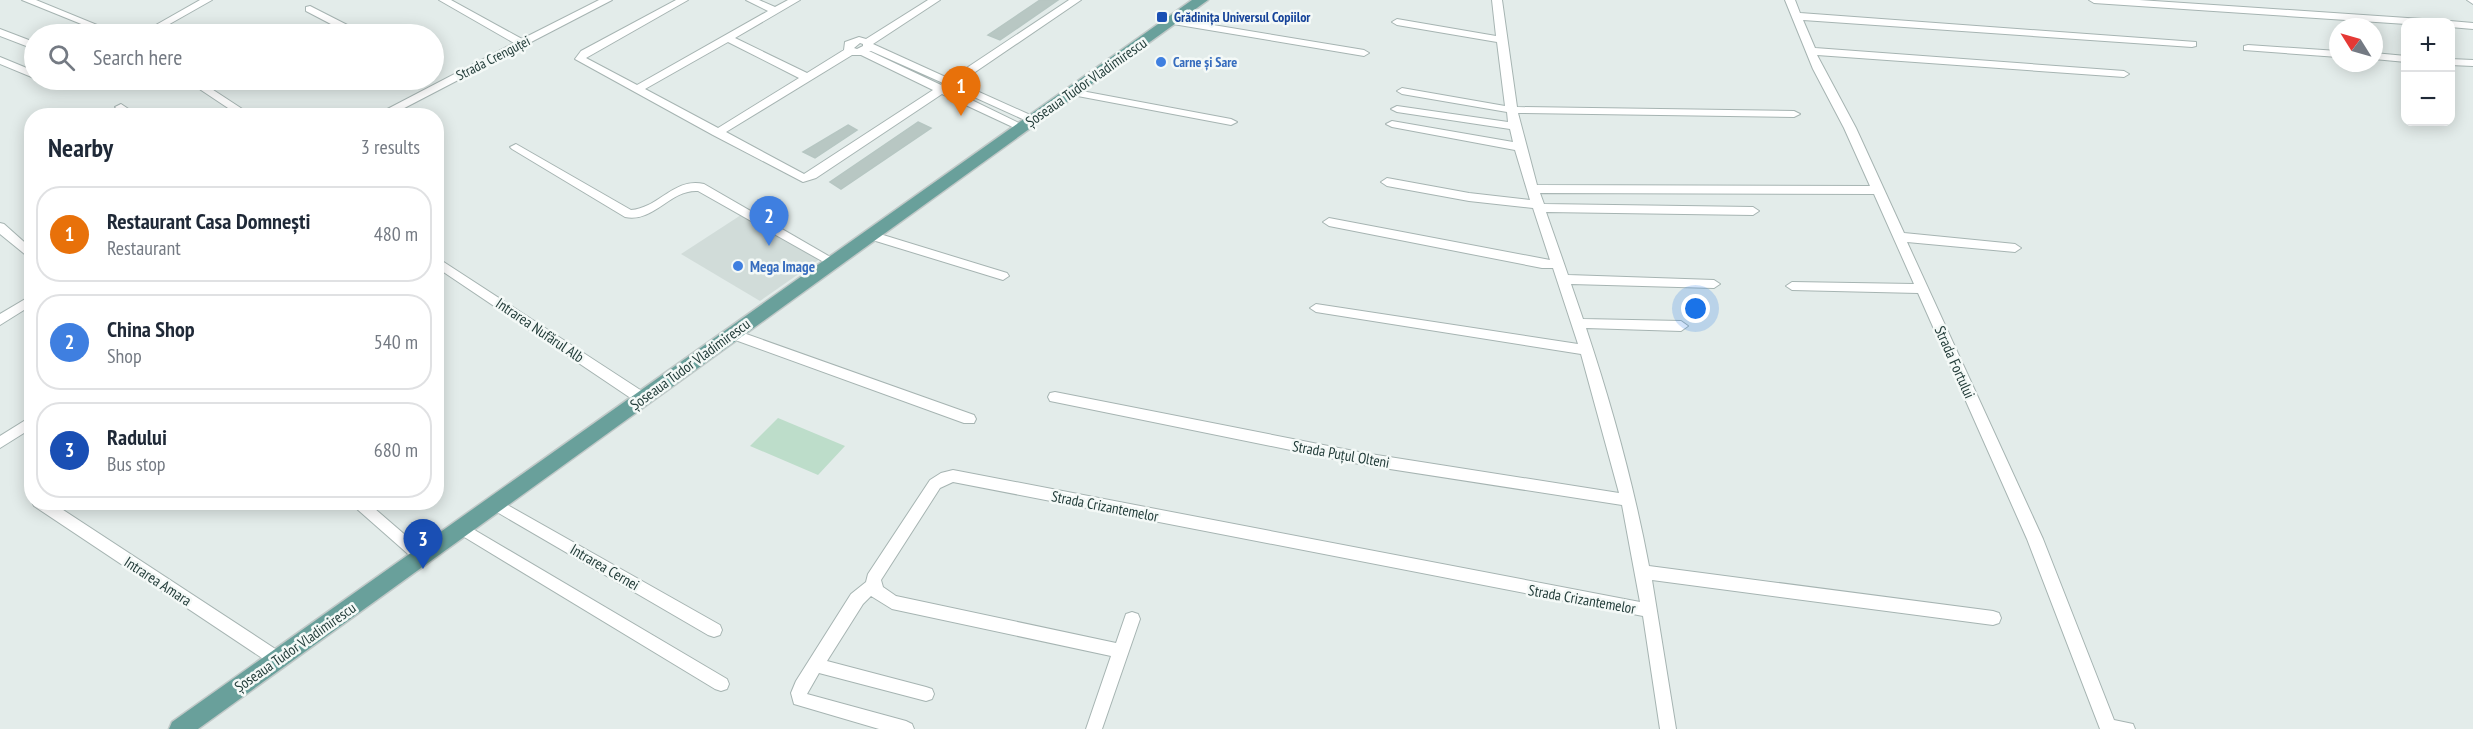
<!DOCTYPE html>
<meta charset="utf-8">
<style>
body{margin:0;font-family:"PT Sans Narrow",sans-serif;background:#f6f6f7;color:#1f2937}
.controls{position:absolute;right:18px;top:18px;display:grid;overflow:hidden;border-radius:12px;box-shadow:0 3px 15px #0003}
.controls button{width:54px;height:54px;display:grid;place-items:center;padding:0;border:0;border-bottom:2px solid #e0e1e3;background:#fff;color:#1f2937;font:30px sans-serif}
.compass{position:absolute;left:2329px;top:18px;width:54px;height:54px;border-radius:50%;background:#fff;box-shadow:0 3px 15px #0003;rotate:307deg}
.you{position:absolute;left:1696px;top:309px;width:21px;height:21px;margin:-15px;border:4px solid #fff;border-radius:50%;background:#1a73e8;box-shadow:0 0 0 9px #1a73e833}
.badge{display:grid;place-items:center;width:39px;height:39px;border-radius:50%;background:#b45309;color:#fff;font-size:20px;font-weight:700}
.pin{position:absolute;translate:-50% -50px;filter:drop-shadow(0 2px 3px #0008)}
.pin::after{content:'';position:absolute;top:32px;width:21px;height:18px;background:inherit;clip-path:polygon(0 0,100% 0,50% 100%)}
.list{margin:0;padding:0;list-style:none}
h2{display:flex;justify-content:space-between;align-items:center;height:78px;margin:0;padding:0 24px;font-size:26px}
h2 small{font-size:20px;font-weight:400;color:#747a83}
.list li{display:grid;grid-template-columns:39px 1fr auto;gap:18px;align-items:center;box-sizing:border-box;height:96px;margin:0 12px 12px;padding:0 12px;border:2px solid #e0e1e3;border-radius:24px}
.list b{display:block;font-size:22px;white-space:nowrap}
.list p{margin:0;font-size:20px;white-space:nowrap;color:#747a83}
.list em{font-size:20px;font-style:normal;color:#747a83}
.icon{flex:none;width:33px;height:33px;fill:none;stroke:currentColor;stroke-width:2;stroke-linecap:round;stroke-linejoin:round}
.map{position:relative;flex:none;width:2473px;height:729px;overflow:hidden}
.search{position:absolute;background:#fff;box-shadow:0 3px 15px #0003;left:24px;top:24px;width:420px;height:66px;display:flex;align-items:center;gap:15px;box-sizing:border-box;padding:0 21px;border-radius:33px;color:#747a83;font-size:22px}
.panel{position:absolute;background:#fff;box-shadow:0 3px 15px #0003;left:24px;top:108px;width:420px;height:402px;border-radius:24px}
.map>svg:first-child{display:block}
</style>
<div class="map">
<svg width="2473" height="729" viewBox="0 0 2473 729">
<rect width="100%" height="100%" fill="#e3ecea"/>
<!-- built -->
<path fill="#d1dcd9" d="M741 215 820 259 760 301 681 254Z"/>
<!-- green -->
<path fill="#bdddca" d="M778 418 845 446 818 475 750 446Z"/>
<!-- building -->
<path fill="#b8c7c3" stroke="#b6c6c2" stroke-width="1.5" d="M1040 0H1058L1000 40 988 35Z
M918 122 931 128 841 189 830 182Z
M848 125 857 130 815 158 803 152Z"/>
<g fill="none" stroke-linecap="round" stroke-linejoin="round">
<!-- minor casing -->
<g stroke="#a6b4b2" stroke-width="2">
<path id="minor" d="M22 0H36L119 34H106Z
M200 0H212L152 34H140Z
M439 0H451L522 39 599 0H612L389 116H374L514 43Z
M676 0H688L586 58 637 85 768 11 746 0H759L775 7 788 0H800L735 38 807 73 844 50 845 42 859 37 866 39 928 0H940L873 44 950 79 1069 0H1081L959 83 1037 118V122H1029L952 87 949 89 1027 127 1025 129H1017L942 94 816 178 803 182 713 135 575 59 581 51ZM728 42 799 78 718 128 645 89ZM860 43 863 44V46L857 49 854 48ZM869 51H871L943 83 941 85ZM852 55H861L933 90 804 174 726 132Z
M1492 0H1502L1517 107 1794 111 1800 114 1794 117 1518 113 1537 185 1870 186 1844 128 1813 69 1785 0H1795L1800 13 2196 42V46L2192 47 1803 20 1815 48 2124 71 2129 74 2124 77 1817 55 1856 128 1904 233 2015 244 2021 248 2015 252 1907 242 2043 539 2114 720 2133 724 2135 729H2100L2027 539 1918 293 1792 290 1786 286 1792 282 1914 284 1874 194 1540 193 1544 204 1753 207 1759 211 1753 215 1546 212 1568 275 1714 280 1720 284 1714 288 1571 284 1583 319 1681 321 1688 326 1681 331 1586 328C1612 406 1634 486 1649 566L1993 611 1999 613 2001 618 1999 623 1993 625 1652 580 1676 729H1660L1643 616 953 482 940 488 881 580 883 587 896 596 1116 643 1126 614 1132 612 1138 614 1140 619 1102 729H1086L1111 656 892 609 871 596 863 604 827 661 926 687 932 689 934 694 932 699 926 701 819 673 807 694 906 721 912 724 914 729H879L794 704 791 693 796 681 851 594 866 582 868 574 930 480 941 473 953 470 1640 602 1622 505 1364 465 1055 402 1050 401 1048 397 1050 393 1055 392 1364 453 1619 493 1581 354 1316 312 1310 308 1316 304 1578 344 1553 268H1542L1329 226 1323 222 1329 218 1550 260 1533 208 1469 201 1387 186 1381 182 1387 178 1469 193 1530 200 1515 150 1392 127 1386 124 1392 121 1513 142 1510 129 1397 112 1391 109 1397 106 1508 122 1507 112 1402 94 1397 91 1402 88 1505 106 1497 42 1397 25 1392 22 1397 19 1496 36Z
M2089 0H2139L2422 19 2427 22 2406 24 2094 3Z
M2467 0H2473V4Z
M310 6 361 32 362 34H350L306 11V7Z
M1171 18 1364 50 1369 53 1364 56 1167 23 1166 21Z
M2450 21 2473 23V29L2450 27V22H2446Z
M0 29 34 42V49L0 36Z
M2248 45 2338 51V57L2244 50V46Z
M2374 53 2406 56V62L2374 59Z
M0 57 34 71V78L0 64Z
M2450 59 2473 60V66L2450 65Z
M40 80H64L65 81 54 85Z
M186 80H198L253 116H240Z
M1071 89 1231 119 1237 122 1231 125 1067 94 1066 92Z
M121 104 139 116H126L115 107Z
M516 144 631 210C659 208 674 177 704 184L839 262 837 265H829L698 191C670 189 654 223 625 217L512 149 510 147Z
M0 223 4 224 32 249V260L0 234Z
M870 231 1007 273 1009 276 1003 280 866 238 864 235 866 232Z
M436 257 648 395 650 399 648 403H638L436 267Z
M32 295V305L0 325V314Z
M732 329 974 415 976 419 974 423H964L727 337 725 334Z
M32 416V428L0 448V436Z
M495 498 720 625 722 630 720 635 714 637 708 635 490 508 488 504 490 500Z
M32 502H51L283 654 285 659 283 664 277 666 271 664 34 506Z
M349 502H367L426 553 429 557 426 561 421 563 416 561Z
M461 522 727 679 729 684 727 689 721 691 715 689 456 532 453 528 456 524Z"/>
</g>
<!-- major casing -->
<g stroke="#c1c9c8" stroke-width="3">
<path id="major" d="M1192 0H1208L198 729H169L172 722Z"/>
</g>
<!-- minor -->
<use href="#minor" fill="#fff" fill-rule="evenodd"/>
<!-- major -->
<use href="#major" fill="#69a09b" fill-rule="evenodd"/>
</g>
<!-- markers -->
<rect fill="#1a4fb4" stroke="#f4f9f7" stroke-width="2" x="1156" y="11" width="12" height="12" rx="3"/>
<g fill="#3f7fe0" stroke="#f4f9f7" stroke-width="2">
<circle cx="1161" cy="62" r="6"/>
<circle cx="738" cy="266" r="6"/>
</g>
<g text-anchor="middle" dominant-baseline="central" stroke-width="5" stroke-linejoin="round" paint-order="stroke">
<!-- far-transit labels -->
<g font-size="14" font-weight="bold" fill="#164399" stroke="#f4f9f7" text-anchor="start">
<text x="1174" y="17">Grădinița Universul Copiilor</text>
</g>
<!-- far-street labels -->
<g font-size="14" fill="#233d3a" stroke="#f4f9f7">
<text transform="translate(493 58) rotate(-27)">Strada Crenguței</text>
</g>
<!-- far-shop labels -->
<g font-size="14" font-weight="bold" fill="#366cbe" stroke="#f4f9f7" text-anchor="start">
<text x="1173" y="62">Carne și Sare</text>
</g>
<!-- street labels -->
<g font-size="15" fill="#233d3a" stroke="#f4f9f7">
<text transform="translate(1086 82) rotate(-35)">Șoseaua Tudor Vladimirescu</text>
<text transform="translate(540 330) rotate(34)">Intrarea Nufărul Alb</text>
<text transform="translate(1955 362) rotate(66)">Strada Fortului</text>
<text transform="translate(690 364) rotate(-36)">Șoseaua Tudor Vladimirescu</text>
<text transform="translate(1341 454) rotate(10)">Strada Puțul Olteni</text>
<text transform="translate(1105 506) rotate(11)">Strada Crizantemelor</text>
<text transform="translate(605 567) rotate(30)">Intrarea Cernei</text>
<text transform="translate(158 581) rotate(33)">Intrarea Amara</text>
<text transform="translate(1582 599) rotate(10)">Strada Crizantemelor</text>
<text transform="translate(295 647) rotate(-35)">Șoseaua Tudor Vladimirescu</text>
</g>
<!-- shop labels -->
<g font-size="15" font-weight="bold" fill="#366cbe" stroke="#f4f9f7" text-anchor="start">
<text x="750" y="266">Mega Image</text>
</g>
</g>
</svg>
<div class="controls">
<button>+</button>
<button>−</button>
</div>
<svg class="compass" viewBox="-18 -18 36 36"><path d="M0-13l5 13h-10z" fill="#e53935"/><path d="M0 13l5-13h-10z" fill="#747a83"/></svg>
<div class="you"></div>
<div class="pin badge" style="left:961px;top:116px;background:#e8710a">1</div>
<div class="pin badge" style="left:769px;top:246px;background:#3f7fe0">2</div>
<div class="pin badge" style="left:423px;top:569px;background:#1a4fb4">3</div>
<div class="search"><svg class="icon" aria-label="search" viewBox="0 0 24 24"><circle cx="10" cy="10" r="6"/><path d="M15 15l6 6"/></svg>Search here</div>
<section class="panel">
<h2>Nearby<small>3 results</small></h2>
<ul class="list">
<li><span class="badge" style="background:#e8710a">1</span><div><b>Restaurant Casa Domnești</b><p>Restaurant</p></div><em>480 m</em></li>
<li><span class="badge" style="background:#3f7fe0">2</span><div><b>China Shop</b><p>Shop</p></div><em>540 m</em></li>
<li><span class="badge" style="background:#1a4fb4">3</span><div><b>Radului</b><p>Bus stop</p></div><em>680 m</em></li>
</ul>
</section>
</div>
